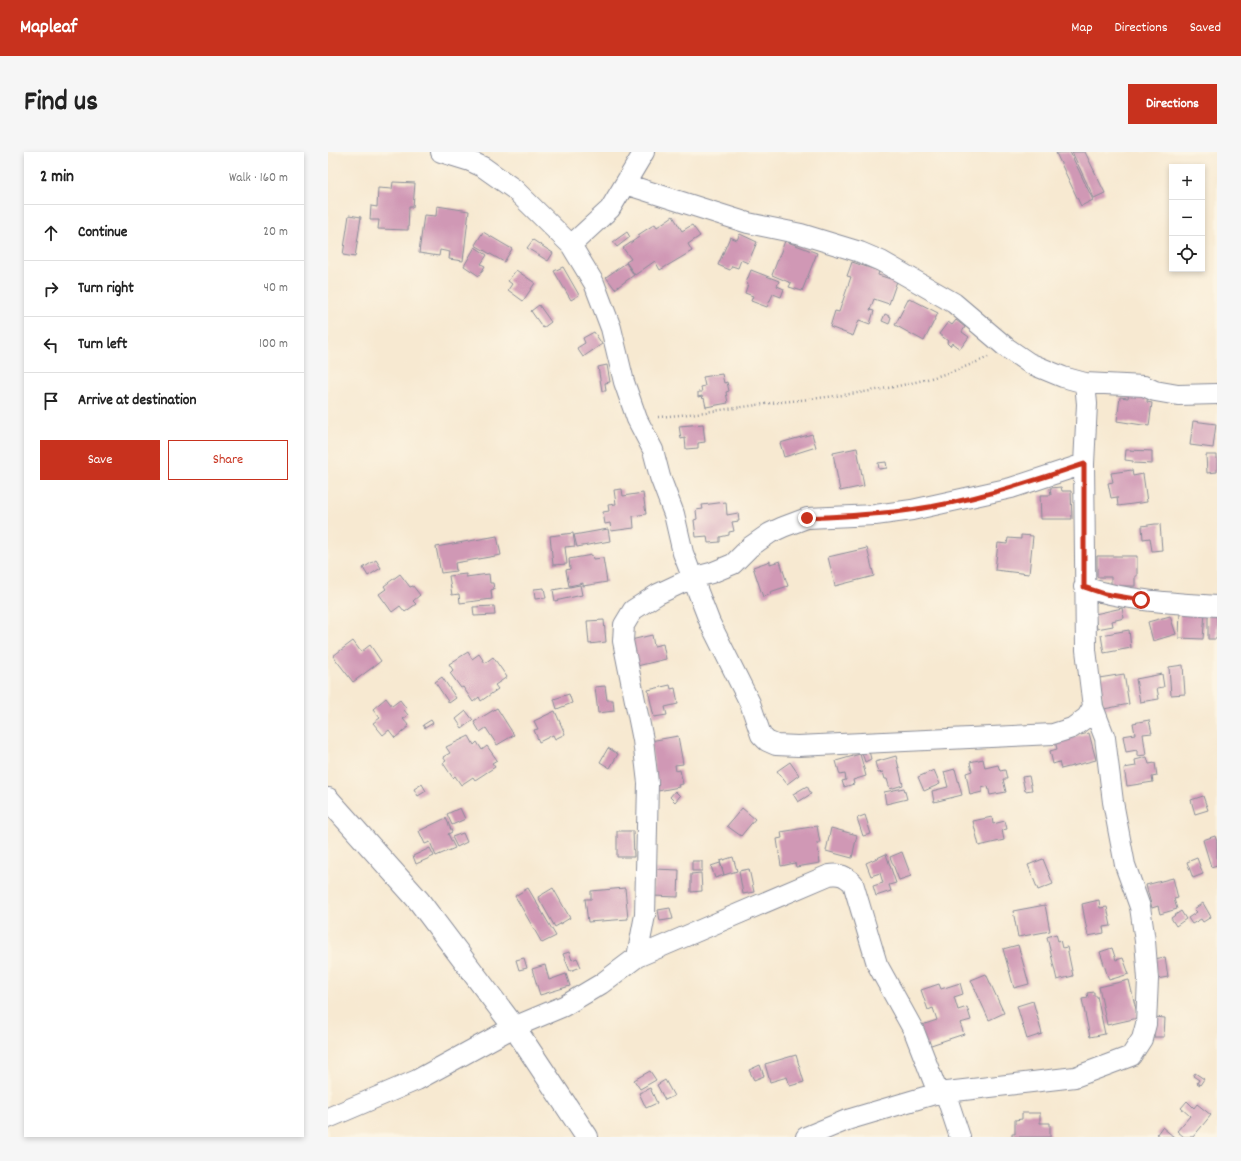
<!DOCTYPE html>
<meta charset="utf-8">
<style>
body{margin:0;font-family:Dekko,sans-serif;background:#f6f6f6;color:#222}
.controls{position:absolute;right:12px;top:12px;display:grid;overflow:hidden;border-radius:0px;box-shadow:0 2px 6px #0003}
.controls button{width:36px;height:36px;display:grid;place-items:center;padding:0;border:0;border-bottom:1px solid #e0e0e0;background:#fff;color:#222;font:20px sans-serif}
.stop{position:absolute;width:12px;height:12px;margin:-9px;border:3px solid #c8321e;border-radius:50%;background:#fff}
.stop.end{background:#c8321e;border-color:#fff;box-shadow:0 1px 4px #0008}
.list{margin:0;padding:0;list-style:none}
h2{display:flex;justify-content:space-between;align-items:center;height:52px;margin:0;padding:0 16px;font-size:17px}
h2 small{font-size:13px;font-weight:400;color:#767676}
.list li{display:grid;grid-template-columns:26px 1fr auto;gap:12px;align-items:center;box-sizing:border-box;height:56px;padding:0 16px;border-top:1px solid #e0e0e0}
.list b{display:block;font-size:15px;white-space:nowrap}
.list em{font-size:13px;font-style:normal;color:#767676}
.actions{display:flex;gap:8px;padding:12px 16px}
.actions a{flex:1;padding:9px 0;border:1px solid #c8321e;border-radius:0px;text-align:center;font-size:14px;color:#c8321e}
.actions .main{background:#c8321e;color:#fff}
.icon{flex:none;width:22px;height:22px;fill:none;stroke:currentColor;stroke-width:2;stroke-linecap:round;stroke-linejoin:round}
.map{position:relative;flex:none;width:889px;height:985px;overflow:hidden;border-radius:0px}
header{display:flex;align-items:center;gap:24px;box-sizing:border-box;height:56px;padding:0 20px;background:#c8321e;color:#fff}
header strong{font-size:19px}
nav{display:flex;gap:22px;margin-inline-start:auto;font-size:14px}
.intro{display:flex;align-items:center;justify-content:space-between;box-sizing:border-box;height:96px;padding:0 24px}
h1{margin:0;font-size:28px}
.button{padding:10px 18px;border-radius:0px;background:#c8321e;color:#fff;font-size:14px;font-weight:700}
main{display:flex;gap:24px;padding:0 24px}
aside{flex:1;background:#fff;border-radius:0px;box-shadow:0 2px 6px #0003}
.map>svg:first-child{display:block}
</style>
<header>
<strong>Mapleaf</strong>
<nav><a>Map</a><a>Directions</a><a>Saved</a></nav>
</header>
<div class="intro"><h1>Find us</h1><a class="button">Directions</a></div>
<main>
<aside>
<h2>2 min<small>Walk · 160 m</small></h2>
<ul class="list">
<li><svg class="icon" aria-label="ahead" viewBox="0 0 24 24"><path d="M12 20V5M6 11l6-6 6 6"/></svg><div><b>Continue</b></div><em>20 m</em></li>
<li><svg class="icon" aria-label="right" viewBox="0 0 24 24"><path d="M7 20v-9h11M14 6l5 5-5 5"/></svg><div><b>Turn right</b></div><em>40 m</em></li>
<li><svg class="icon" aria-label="left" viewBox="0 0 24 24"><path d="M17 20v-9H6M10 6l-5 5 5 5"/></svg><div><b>Turn left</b></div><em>100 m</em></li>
<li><svg class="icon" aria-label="arrive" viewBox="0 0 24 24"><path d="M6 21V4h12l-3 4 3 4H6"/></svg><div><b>Arrive at destination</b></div></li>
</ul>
<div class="actions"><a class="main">Save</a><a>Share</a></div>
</aside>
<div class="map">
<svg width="889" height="985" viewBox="0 0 889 985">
<rect width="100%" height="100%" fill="#fcf5e5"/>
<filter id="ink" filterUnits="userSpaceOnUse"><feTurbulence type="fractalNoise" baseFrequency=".025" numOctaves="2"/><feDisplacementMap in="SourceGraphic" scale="8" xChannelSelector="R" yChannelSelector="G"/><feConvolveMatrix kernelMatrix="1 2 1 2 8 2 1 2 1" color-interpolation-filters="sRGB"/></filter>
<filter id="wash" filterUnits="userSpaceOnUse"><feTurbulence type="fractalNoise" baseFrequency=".012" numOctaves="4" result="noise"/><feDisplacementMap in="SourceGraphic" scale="16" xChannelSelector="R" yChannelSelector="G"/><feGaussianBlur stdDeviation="0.9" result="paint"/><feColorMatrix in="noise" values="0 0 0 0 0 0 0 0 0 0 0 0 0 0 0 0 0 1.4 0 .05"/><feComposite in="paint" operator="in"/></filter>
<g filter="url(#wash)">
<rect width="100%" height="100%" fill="#f7e9d1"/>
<g id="blocks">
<!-- building -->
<path fill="#d098b5" d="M742 0 765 48 753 54 728 1Z
M744 0H757L777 41 766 46Z
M65 30 87 31 85 55H81L80 78 50 77 51 68H42L43 54 49 55 50 36 64 37Z
M109 54 141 59 135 109 121 107 122 100 112 98 111 104 91 101 96 63 108 64Z
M21 63 33 65 27 105 15 103Z
M345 64 354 79 364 73 372 84 360 92 364 99 332 118 327 109 307 123 298 110 303 107 295 96 311 85 310 83 327 72 329 75Z
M155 80 184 97 176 110 147 93Z
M299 80 302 85 289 95 285 90Z
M412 82 429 90 420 111 413 108 410 116 404 114 402 118 390 113 402 85 409 88Z
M205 88 225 101 220 109 199 96Z
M457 89 489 101 474 139 461 135 463 131 444 123Z
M147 95 159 103 153 112 157 114 151 124 136 114Z
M524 110 551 119 550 123 569 129 561 152 546 147 542 158 546 159 542 172 531 168 525 184 502 175 507 159 511 160 523 125 519 124Z
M298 111 306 123 287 137 278 125Z
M235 115 251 143 243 148 226 119Z
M188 118 207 131 195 149 180 138 184 132 180 129Z
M423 118 451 129 449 134 456 137 453 145 445 142 439 155 423 149 425 144 417 141 420 132 418 131Z
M581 146 610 161 596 189 567 173Z
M211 153 223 170 215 176 203 159Z
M557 162 563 165 561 172 554 169Z
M628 168 637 175 634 180 641 185 632 197 624 191 622 194 619 191 620 189 611 182 620 170 624 173Z
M266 180 274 192 255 205 249 196 257 191 255 186Z
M279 213 282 230 277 231 278 239H274L270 215Z
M394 222 396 231 399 230 401 239 398 240 400 251 378 255 376 246 375 247 374 244 370 245V240H374L373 235 377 234 375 225Z
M802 235 820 238 819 250 824 251 821 274 789 269 792 245 800 246Z
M865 269 888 272 885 296 862 293Z
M375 272 377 290 370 291V296L358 297 357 286 353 287 351 274Z
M484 282 488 295 456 305 452 291Z
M529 296 536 334 512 339 505 301Z
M798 298 824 299V312L805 311V309L797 308Z
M878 303H889V320L879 321Z
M558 310 559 316 551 317 550 311Z
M804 318 805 324 815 322 819 350 790 354 789 345 783 346 780 331 785 330 783 321Z
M733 335 734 339H743L744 367H713L712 343H723L722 336Z
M294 337 295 344 315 341 318 362 305 364 306 376 283 379 282 371 277 372 275 360 281 359 280 353 288 352 286 338Z
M398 350 399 363 410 361 411 369 404 370 406 379 401 380V383L392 385V390L380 391 379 384 368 385 366 368 369 367 368 358 375 357 374 353Z
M827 372H832L834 398 824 399 822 386 815 387 814 374Z
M280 377 282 389 249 395 246 383Z
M245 381 247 394 237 395 239 412 225 413 222 384Z
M693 383 705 384 701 422 667 418 670 391 679 392 680 386 693 387Z
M169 384 173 403 127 411 128 419 113 421 108 395Z
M539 396 546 424 507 434 500 405Z
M264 403 265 407 275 406 279 430 255 434V431L241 434 238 418 242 417 241 407Z
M769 404H809V424H807V434H783V425H769Z
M48 408 53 416 40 424 35 416Z
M442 409V412L452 409 460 434 442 440 443 442 435 445 425 415Z
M72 422 82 435 85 434 92 443 85 449 88 452 77 460 72 454 64 460 51 442 58 437 56 434Z
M138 422V425L161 422 162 431H165L166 437 163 438 164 447 132 451 131 442 124 443 121 424Z
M252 433 254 443 227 449 225 438Z
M216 436 218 446 207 447 206 437Z
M166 454 167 463 146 464 145 455Z
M794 456 796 466 784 469 785 474 769 477 767 462Z
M852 458 877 460 875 487 851 486Z
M880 460H889V487H880Z
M842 464 848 482 825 489 820 470Z
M276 468 278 490 261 492 259 469Z
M801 478 803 496 776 501 773 483Z
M324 483 326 494 335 492 338 507 309 514 303 488Z
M25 489 33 500 42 493 53 509 25 530 5 504Z
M140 500 144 507 151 502 157 511 165 505 179 525 167 533 170 537 153 549 151 545 145 550 135 535 133 536 122 521 125 518 121 512Z
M855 513 857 542 843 543 841 515Z
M796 522 801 552 776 557 771 526Z
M834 522 836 535 829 536 831 547 812 550 808 527Z
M114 525 128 546 121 551 107 530Z
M342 533 343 537 347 536 350 552 337 555 339 563 326 565 320 538Z
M277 534 279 548H285L286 559 270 561 267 535Z
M241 542 244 551 229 557 226 547Z
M58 546 64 554 72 548 78 556 76 558 80 563 75 567 81 574 67 586 61 578 55 583 45 571 52 566 45 557Z
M169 556 186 583 169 593 158 576 152 580 146 570Z
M138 559 145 568 134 576 128 567Z
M227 559 237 582 227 587 225 583 211 590 206 578 210 577 206 569Z
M103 568 105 571 97 576 95 573Z
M821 568 824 581 815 582 818 603 809 604V598L798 600 795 584 807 582 805 571Z
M761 581 768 608 733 617 731 610 725 612 722 599 729 597 727 589Z
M141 584 146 593 149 590 154 598 159 594 169 608 164 611 167 615 147 628 145 625 133 633 127 624 125 626 115 611 118 609 115 605 122 601 118 595Z
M350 584 355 612 347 613 348 619 352 618 355 632 350 633 351 635 330 639 322 589Z
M280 596 290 602 282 616 272 610Z
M541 599 543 607 537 610 534 601Z
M532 602 538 624 525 628 526 632 516 635 514 629 518 628 517 622 512 623 508 609Z
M568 604 575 633 562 637 559 627H557L555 620 550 621 547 610Z
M819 605 821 612 827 611 829 624 824 625 825 630 799 634 796 616 808 614 807 608Z
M655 607 657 616 670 613 672 619 677 618 679 627H675L678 640 662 643 660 634 654 636V640L642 643 638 621 644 619 642 610Z
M462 610 471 623 459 632 449 619Z
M627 617 634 643 606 650 604 639 620 635 616 620Z
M606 618 612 632 596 639 590 625Z
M701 624 704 638 697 639 694 625Z
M94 632 98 639 90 644 86 637Z
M479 634 483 642 470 650 465 642Z
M576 636 579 647 558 652 556 640Z
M347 639 352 644 347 650 342 645Z
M875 644 880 658 867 662 863 648Z
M132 656 137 667 124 673 119 662Z
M414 656 427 667 413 684 399 674Z
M537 663 543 682 535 684 529 666Z
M664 665 665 672 677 669 679 677 674 678 676 688 651 694 645 669Z
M118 666 124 680 120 682 127 696 108 704 102 690 97 692 91 679Z
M489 674 492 691H489L492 711 468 715 467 711 453 714 449 687 454 686 453 680Z
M503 676 529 683 524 706 498 699Z
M289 679H305L306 705H289Z
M135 681 139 690 129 695 124 685Z
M887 684 889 690V713L883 715 875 688Z
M102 696 106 704 88 712 85 704Z
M574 700 583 724 571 728 562 705Z
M558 702 568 731 561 733 563 739 548 744 545 734 555 731 552 721 543 724 538 711Z
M405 705 409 719 396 723 392 709Z
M869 706 875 722 865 726 859 710Z
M715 707 725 732 710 738 700 713Z
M364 709H374V719H364Z
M392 711 396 723 387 726 383 714Z
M326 717 351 718 350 745 325 744Z
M421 717 426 740 415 742 411 719Z
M373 721 374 739 363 740V722Z
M845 726 850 746 846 747 849 757 832 762 830 754 824 756 818 733Z
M200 736 228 784 214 791 187 744Z
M225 736 242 766 227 775 210 745Z
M297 736 300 767 260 770 257 747H263V739Z
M771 748 772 756 779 755 783 774 775 775 776 781 760 784 754 752Z
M875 751 883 765 875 770 873 767 864 772 860 766 869 760 866 757Z
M717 753 722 779 690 785 685 759Z
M342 756 345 767 332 769 330 758Z
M853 759 858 767 848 774 843 766Z
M728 782 730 789 732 788 734 796 739 795 745 824 729 828 719 785Z
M690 793 701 832 686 836 675 797Z
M784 796 788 808 795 806 801 822 781 828 772 800Z
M241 800 244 808 249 806 253 815 242 819 235 802Z
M837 805 840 825 829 827 826 807Z
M196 806 199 816 191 818 188 808Z
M217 813 221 828 238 822 242 834 212 843 204 817Z
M658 822 676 861 661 868 643 828Z
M801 828 810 866 779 873 771 835Z
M632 831 635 842 626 845 630 858 639 855 643 868 632 871 636 882 597 895 591 874 609 868 605 856 600 858 593 838 611 832 613 837Z
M766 840V844H769L777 882 762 885 754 847 760 846 759 841Z
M705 849 714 882 699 887 689 854Z
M826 865 837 866 836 885H826Z
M468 903 476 930 462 934 459 925 442 930 437 912Z
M432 913 436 924 426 928 421 918Z
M322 919 328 928 312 937 306 928Z
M867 921 876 927 872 933 869 931 871 928 865 924Z
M337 928 346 944 337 948 329 933Z
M322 936 329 951 318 956 311 941Z
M859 949 866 956 869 952 883 963 865 985H856L849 979 862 964 853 956Z
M694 961H712V971H722V985H684V982H687V968L694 967Z
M834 975 846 985H833L829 982Z"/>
</g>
</g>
<g filter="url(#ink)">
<use href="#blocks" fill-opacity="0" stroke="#898c98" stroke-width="1"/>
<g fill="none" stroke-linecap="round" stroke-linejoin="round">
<!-- minor casing -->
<g stroke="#898c98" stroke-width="22">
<path id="minor" d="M113 0 142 9 155 15 186 37 243 93 266 131 283 176 296 230 309 267 325 298 332 325 346 362 355 401 382 471 422 551 433 583 439 589 448 593 470 594 725 582 744 576 759 565 765 555 758 498 756 312 759 252 757 231
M297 32 420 71 473 82 532 100 553 109 626 151 679 196 701 211 735 225 757 231 816 234 827 239 850 243 889 242
M243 93 282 57 316 0
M756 435C799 449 844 451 889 454
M309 805 317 763 320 631 315 588 295 489 296 473 305 458 330 442 364 426 383 421 405 412 422 395 442 381 455 375 479 366 547 363 584 358 683 336 756 312
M617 940 632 985
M0 966 89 928 186 875 236 854 273 832 309 805 501 723C512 721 517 724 525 731L549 812 586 879 610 941
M478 985 519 968 610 941 747 925 803 904 814 887 818 872 820 827 817 789 812 755 797 713 785 650 777 586 765 555"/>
</g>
<!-- secondary casing -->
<g stroke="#898c98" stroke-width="24">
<path id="secondary" d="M0 647 91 749 186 875 259 985"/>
</g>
<!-- path -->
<path stroke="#898c98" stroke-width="2.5" stroke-dasharray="1 3" stroke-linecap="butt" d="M330 265C368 262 406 256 444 251 518 243 592 237 660 205"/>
<!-- minor -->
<use href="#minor" stroke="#fff" stroke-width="20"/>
<!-- secondary -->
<use href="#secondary" stroke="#fff" stroke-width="22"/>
</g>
</g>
<g fill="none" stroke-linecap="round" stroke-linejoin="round" filter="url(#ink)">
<!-- route -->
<path stroke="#c8321e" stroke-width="5" d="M479 366C514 364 548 363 582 358 642 350 699 331 756 312V435L777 442 813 448"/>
</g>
</svg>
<div class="controls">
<button>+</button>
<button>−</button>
<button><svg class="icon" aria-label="locate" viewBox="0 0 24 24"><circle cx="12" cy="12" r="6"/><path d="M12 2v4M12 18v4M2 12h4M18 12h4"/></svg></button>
</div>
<div class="stop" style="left:813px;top:448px"></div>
<div class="stop end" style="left:479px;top:366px"></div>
</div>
</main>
